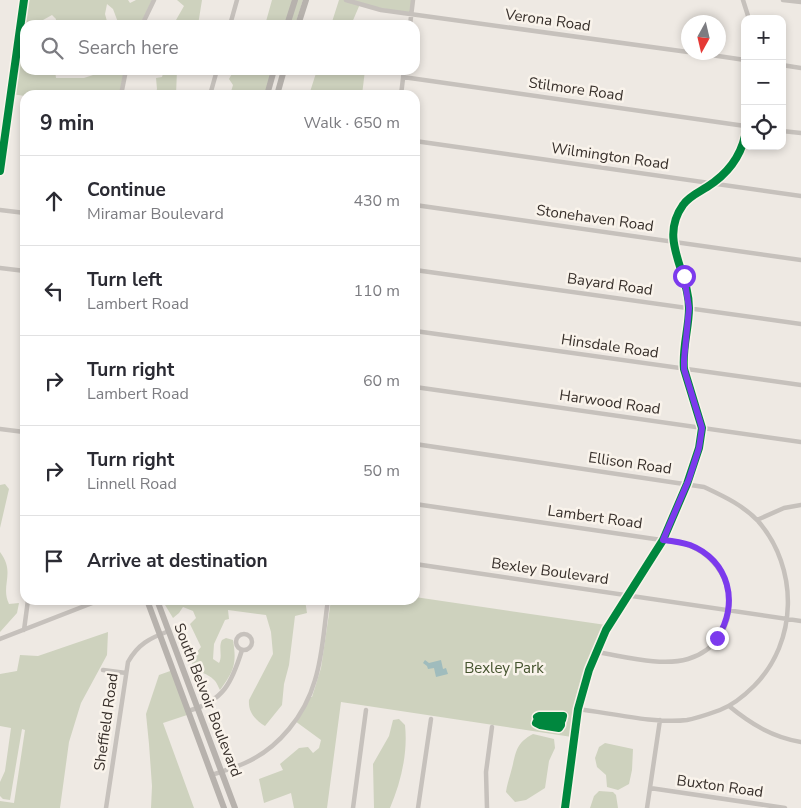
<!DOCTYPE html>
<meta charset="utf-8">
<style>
body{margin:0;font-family:"Nunito Sans",sans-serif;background:#f7f7f7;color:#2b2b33}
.controls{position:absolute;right:15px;top:15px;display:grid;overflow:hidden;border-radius:10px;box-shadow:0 2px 8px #0003}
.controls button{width:45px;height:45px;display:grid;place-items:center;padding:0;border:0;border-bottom:1px solid #e1e1e2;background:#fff;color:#2b2b33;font:25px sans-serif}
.compass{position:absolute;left:681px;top:15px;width:45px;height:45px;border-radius:50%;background:#fff;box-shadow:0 2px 8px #0003;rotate:188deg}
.stop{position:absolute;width:15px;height:15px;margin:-11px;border:4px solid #7c3aed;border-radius:50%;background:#fff}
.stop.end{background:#7c3aed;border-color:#fff;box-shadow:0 1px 5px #0008}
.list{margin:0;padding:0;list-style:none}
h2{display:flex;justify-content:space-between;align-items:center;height:65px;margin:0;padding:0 20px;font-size:21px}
h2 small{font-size:16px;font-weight:400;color:#7c7c81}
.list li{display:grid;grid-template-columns:32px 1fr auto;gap:15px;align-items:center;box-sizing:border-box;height:90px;padding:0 20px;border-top:1px solid #e1e1e2}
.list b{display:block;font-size:19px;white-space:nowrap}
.list p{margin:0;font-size:16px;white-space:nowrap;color:#7c7c81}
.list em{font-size:16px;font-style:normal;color:#7c7c81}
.icon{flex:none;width:28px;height:28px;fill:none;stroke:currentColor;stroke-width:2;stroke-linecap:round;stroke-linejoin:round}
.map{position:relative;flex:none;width:801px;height:808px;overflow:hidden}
.search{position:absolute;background:#fff;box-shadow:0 2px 8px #0003;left:20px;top:20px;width:400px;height:55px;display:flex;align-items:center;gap:12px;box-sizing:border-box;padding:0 18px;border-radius:15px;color:#7c7c81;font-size:19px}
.panel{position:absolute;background:#fff;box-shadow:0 2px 8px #0003;left:20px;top:90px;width:400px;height:515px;border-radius:15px}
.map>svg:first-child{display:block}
</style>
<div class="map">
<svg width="801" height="808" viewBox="0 0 801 808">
<rect width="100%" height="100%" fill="#eee9e3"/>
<!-- green -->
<path fill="#ced2be" d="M29 0H128L130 3 136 0H152L140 25H119L113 9 107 4 105 14 108 25H55L56 19 52 15 34 25H25Z
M177 0H202L198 25H157L161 21 170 23 176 20 184 6Z
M272 0H295L287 25H265Z
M297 0H303L295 25H289Z
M339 0H413L412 14 360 4 351 25H331Z
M18 39 25 40V70H55L56 78H84L108 70H126L121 95H25V96L11 94Z
M164 70H177L176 95H155L157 89 156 78 162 77Z
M234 70H274L267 95H230L233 85 229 79Z
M317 70H365L362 95H309Z
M5 484 9 489 0 528V485Z
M0 552C16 573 0 585 9 604L19 603 17 613 0 632Z
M415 597 606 625C586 659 577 698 572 737L341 702 327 808H294L291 793 264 803 259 779 283 770 280 764 299 748 308 747 313 753 319 748 321 740 295 721 309 697H312L321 668 331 600H415Z
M162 600H305L307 613 295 616 289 665 284 684 282 705 265 726C255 720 248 712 249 700L273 654 271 632 266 615 228 610 229 619 225 620 214 644 213 659 219 663C223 656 218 647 222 640L226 638 233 640C237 664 234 671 220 690 218 686 216 681 213 679 205 671 193 673 191 659L201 647 190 624 196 618 193 611 183 607 179 613 173 618Z
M108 632 107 655 81 703 69 742 60 808H0V801L14 803 25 730 22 729 10 800 3 799 0 796V782L5 771 11 728 0 726V674L17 671 20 655 38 656Z
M173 670 190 714 163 723 194 808H151L152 786 149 744 146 714 159 675Z
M399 719 405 725C408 753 401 782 390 808H374L373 764 389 736 393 720Z
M533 734 554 739 555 748 549 761 545 788 526 800 515 802 506 792C507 784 510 776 512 768 516 752 516 743 533 734Z
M605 743 633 749 632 770 629 784 618 790 607 787 606 775 597 767 595 758 599 747Z
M599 791 613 792 616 795 618 808H590L594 796Z"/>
<!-- water -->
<path fill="#a0bcbd" d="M425 660 429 663 441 660 443 669 446 668 448 674 436 677 434 668 428 669 427 666 423 663Z"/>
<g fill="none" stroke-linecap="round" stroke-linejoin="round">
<!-- street -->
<path stroke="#c6c1bc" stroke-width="4.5" d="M346 0 381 10 688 52
M743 0 749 19
M783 0 801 2
M142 25 154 0
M230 25 237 0
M410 25 413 0
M691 52 745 60
M782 65 801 68
M403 77 745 126
M121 95 126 70
M210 95 217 70
M401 95 404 70
M782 131 801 133
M415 141 801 196
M415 205 801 260
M0 210 25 213
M0 268 25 271
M415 270 801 324
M415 331 801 385
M415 387 801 442
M0 429 24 432
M22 432 25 462
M415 444 704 487C723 496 743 505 758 521 799 568 798 642 754 686 744 696 733 705 720 710 709 714 698 718 687 720 656 724 610 713 578 709
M415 504 682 543C742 560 746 641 688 659 661 667 623 656 596 652
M757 520 784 508 801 505
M415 564 801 621
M24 630 28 600
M236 642a8 8 0 1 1 16 0a8 8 0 1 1-16 0Z
M0 639 100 600
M103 670 126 673
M729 706C751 724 772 737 801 742
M188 711C224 701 232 682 242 650
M212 775C223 771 234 768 245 763 279 748 305 715 315 680 323 655 324 626 328 600
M650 788 785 808
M106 808 128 662C138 644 150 638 169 631
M353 808 366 710
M418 808 431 719
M487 808 486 772 492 727
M565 808 578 709 589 670 606 630 663 540 687 484 699 448 702 428 684 369C682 348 689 328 689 308 689 271 658 240 683 205 688 197 699 192 707 187 726 175 740 158 745 136
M647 808 660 720"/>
<!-- secondary -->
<path stroke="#b7b2ad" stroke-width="6" d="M287 25 295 0
M298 25 306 0
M267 95 274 70
M277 95 284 70
M0 171 24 0
M147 600 224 808
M157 600 235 808"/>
<!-- cycleway casing -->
<g stroke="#f9f3eb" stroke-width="11">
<path id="cycleway" d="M0 171 24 0
M558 721 562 720 563 716H539L537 717 538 719 558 720 559 723 547 724 537 721 536 723 540 725 559 728 561 725V720
M565 808 578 709 589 670 606 630 663 540 687 484 699 448 702 428 684 369C682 348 689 328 689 308 689 271 658 240 683 205 688 197 699 192 707 187 726 175 740 158 745 136"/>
</g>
<!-- cycleway -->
<use href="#cycleway" stroke="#00873e" stroke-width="8"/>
</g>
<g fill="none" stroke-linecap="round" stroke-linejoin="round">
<!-- route -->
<path stroke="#7c3aed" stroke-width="6" d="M684 276 689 308 684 360V369L702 428 699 448 689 479 663 540C672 541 681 542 690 545 729 560 740 604 717 638"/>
</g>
<g text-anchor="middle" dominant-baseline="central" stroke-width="5" stroke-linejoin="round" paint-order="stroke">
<!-- street labels -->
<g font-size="15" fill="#372f2a" stroke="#f9f3eb">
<text transform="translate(548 20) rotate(8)">Verona Road</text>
<text transform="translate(576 89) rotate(8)">Stilmore Road</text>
<text transform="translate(610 156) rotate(8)">Wilmington Road</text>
<text transform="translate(595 218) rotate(8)">Stonehaven Road</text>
<text transform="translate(610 284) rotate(8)">Bayard Road</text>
<text transform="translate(610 346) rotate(8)">Hinsdale Road</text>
<text transform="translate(610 402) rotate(8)">Harwood Road</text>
<text transform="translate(630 463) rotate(8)">Ellison Road</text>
<text transform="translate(595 517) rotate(8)">Lambert Road</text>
<text transform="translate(550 571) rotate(8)">Bexley Boulevard</text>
<text transform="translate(208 700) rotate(69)">South Belvoir Boulevard</text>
<text transform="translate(106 722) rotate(-82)">Sheffield Road</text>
<text transform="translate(720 786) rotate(8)">Buxton Road</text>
</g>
<!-- park labels -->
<g font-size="15" fill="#45542f" stroke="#f9f3eb">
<text x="504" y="668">Bexley Park</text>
</g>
</g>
</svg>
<div class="controls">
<button>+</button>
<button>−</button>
<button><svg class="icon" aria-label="locate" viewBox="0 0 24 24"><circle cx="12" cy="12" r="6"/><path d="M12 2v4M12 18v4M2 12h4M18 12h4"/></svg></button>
</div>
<svg class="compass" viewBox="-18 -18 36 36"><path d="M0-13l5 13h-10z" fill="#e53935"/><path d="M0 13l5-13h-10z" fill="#7c7c81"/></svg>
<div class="stop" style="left:684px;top:276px"></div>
<div class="stop end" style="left:717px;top:638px"></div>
<div class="search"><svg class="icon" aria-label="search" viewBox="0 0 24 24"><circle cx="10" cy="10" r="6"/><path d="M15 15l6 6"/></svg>Search here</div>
<section class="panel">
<h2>9 min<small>Walk · 650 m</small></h2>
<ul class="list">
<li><svg class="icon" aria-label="ahead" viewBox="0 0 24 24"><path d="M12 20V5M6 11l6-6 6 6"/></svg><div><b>Continue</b><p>Miramar Boulevard</p></div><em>430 m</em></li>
<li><svg class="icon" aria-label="left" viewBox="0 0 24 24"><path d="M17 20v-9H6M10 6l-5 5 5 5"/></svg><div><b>Turn left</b><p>Lambert Road</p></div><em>110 m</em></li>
<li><svg class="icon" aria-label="right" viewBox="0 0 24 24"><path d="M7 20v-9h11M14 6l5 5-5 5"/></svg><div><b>Turn right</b><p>Lambert Road</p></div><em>60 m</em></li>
<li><svg class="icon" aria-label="right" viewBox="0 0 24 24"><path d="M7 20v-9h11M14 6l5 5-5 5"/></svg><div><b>Turn right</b><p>Linnell Road</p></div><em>50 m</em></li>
<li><svg class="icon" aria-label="arrive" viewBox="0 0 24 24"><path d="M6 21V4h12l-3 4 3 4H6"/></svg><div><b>Arrive at destination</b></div></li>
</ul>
</section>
</div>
